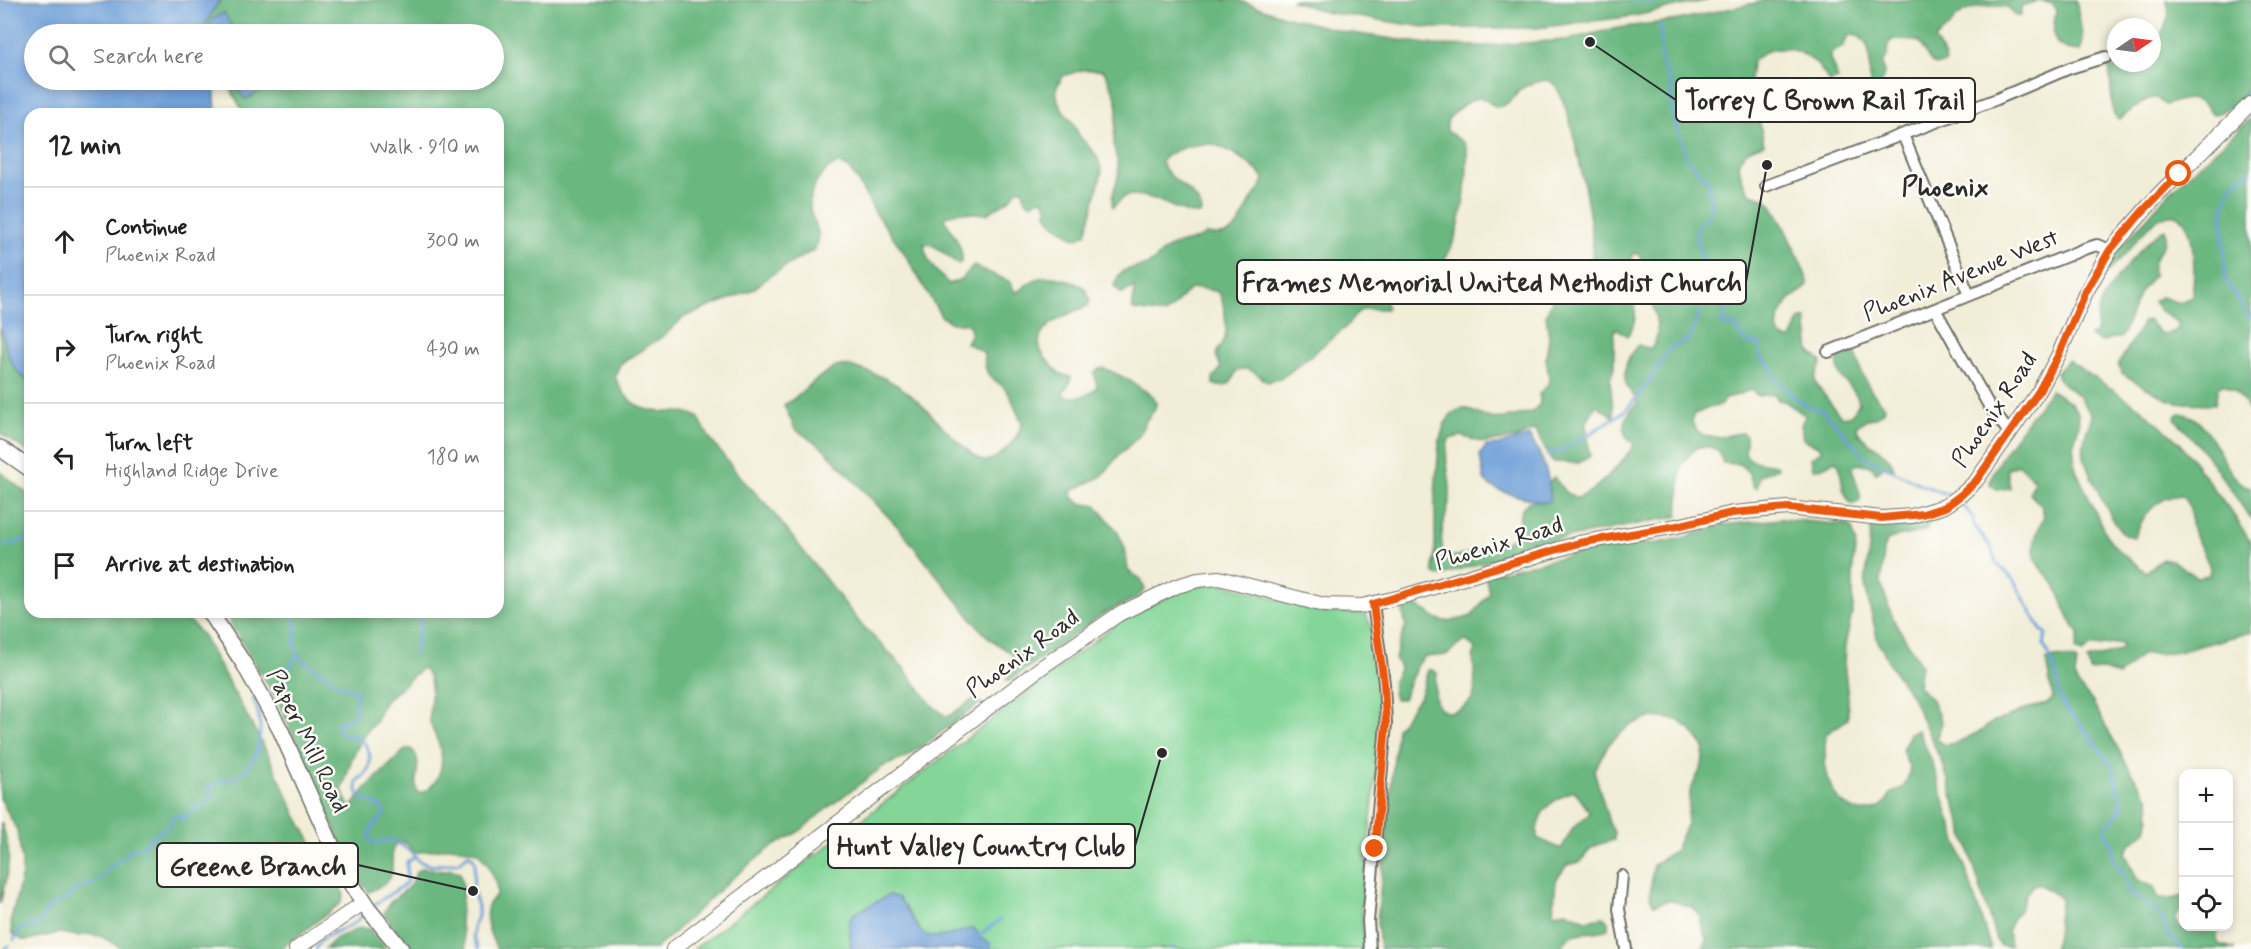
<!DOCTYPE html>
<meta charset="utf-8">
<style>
body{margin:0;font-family:Mynerve,sans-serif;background:#f2f2f2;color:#222}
.controls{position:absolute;right:18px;bottom:18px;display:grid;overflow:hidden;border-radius:12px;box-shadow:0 3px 9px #0003}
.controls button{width:54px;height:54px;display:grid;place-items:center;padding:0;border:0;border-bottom:2px solid #e0e0e0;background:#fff;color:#222;font:30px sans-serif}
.compass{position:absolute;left:2107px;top:18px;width:54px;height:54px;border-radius:50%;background:#fff;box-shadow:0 3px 9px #0003;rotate:77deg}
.stop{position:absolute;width:18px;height:18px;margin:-14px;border:4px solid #ea580c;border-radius:50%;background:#fff}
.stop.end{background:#ea580c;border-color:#fff;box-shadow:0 2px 6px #0008}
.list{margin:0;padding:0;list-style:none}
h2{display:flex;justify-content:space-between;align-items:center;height:78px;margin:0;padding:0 24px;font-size:26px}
h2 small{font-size:20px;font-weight:400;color:#767676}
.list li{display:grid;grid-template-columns:39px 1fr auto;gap:18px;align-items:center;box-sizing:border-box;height:108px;padding:0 24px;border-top:2px solid #e0e0e0}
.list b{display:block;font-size:22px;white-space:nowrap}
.list p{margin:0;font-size:20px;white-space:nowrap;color:#767676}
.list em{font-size:20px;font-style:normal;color:#767676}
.icon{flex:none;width:33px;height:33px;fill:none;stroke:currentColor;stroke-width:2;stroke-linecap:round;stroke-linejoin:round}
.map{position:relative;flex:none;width:2251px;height:949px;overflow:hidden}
.search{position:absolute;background:#fff;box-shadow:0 3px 9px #0003;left:24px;top:24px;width:480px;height:66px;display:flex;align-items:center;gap:15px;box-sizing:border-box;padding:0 21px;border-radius:33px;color:#767676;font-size:22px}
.panel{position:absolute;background:#fff;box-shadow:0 3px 9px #0003;left:24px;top:108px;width:480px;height:510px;border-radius:18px}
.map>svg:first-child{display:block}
</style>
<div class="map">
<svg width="2251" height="949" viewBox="0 0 2251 949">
<rect width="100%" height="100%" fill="#fdfcf7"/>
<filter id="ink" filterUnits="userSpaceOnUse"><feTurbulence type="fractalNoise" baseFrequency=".0167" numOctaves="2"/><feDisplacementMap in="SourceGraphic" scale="12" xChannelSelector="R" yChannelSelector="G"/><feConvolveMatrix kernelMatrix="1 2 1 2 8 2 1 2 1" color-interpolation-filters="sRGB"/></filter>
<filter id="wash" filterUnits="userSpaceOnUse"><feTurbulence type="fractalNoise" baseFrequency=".008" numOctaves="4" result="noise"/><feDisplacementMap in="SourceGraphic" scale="24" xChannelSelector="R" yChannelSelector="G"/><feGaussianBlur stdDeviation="1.35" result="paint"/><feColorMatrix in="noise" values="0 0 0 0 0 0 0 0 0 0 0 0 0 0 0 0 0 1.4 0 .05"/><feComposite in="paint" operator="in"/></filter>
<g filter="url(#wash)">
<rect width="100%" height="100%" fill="#f1edd7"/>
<!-- green -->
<path fill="#83d698" stroke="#578062" stroke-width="1.5" d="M1209 583C1247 587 1282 602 1319 611 1334 615 1351 611 1366 615L1372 629 1379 682 1380 738 1361 908 1365 949H694L1121 620 1179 591Z"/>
<!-- forest -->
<path fill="#6ab780" stroke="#4a7156" stroke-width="1.5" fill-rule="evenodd" d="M220 0H1237L1284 16 1345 32 1434 45 1483 46 1565 40 1618 28 1678 20 1768 0H2076L2083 41 2080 51C2046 49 2054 32 2056 9L2052 4 2039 1 2021 6V15L2015 16 2008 7C1990 5 1972 5 1958 16 1953 19 1952 23 1949 27 1944 32 1939 33 1935 39 1938 48 1945 53 1946 62 1930 73 1926 50 1918 41L1891 40 1888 45 1887 57 1883 62 1884 75 1880 88 1876 89 1870 87C1868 69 1876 42 1854 34L1848 36 1843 47 1831 53 1830 59 1838 79 1829 82C1817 58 1795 43 1767 51 1762 53 1756 59 1752 62L1749 90 1759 118 1764 144C1733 152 1735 169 1749 193 1755 196 1761 196 1767 200 1776 205 1803 268 1808 281 1808 283 1808 285 1807 286 1804 291 1796 294 1792 298 1782 308 1766 338 1790 339 1796 333 1795 325 1801 319H1806L1810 352 1822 362 1815 378 1816 384 1840 416C1851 419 1854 412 1859 403 1855 382 1834 384 1838 356L1854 348 1862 374 1872 392 1885 407C1881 420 1865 417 1856 426 1860 446 1889 447 1894 469L1884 466 1876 473C1872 464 1864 463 1855 465L1852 468 1860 494V500L1855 504 1850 503 1844 491 1839 465 1835 461 1818 469H1813L1811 458 1821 451 1820 447 1803 439 1801 426 1805 415 1784 401 1778 400 1774 394 1758 396 1751 390 1726 399 1721 405 1708 408 1693 415 1692 422C1703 447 1724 434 1743 433L1746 436C1747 441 1745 446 1745 451 1747 465 1767 462 1776 465L1778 468 1760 475 1757 488 1753 486 1749 473 1740 464 1723 463 1718 450 1711 447H1698L1688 456 1681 467 1678 516 1555 540 1439 576 1434 574 1433 568 1435 555V495L1439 444 1444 425 1452 413 1463 408C1473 410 1481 417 1491 418 1499 420 1507 417 1515 416 1528 413 1544 412 1539 394L1548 385 1549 378 1546 358 1549 338 1546 315 1555 293 1579 281 1592 267C1592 256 1593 245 1592 235 1589 210 1570 90 1550 81 1546 79 1541 81 1537 82 1513 88 1520 97 1504 105 1493 111 1489 99 1480 98 1471 98 1454 111 1449 118 1446 122 1447 126 1447 131L1464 143 1467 150C1468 181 1462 232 1445 259 1441 264 1431 266 1426 272 1422 277 1421 282 1416 287 1402 286 1392 282 1382 294L1387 306 1386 309H1365L1358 312 1345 328 1290 372 1280 379 1267 382C1256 374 1251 365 1236 371 1232 383 1228 390 1213 384V378L1221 368 1216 355C1218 348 1223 345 1225 338 1228 328 1224 299 1218 292 1180 281 1190 295 1165 314L1133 310C1131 301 1136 296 1134 287L1122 294 1114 286C1121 263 1131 271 1147 265 1156 262 1161 251 1170 247 1181 241 1196 243 1206 234 1211 234 1215 236 1220 235 1238 234 1244 213 1251 201 1255 193 1261 188 1264 180 1258 167 1224 145 1209 144 1194 144 1170 149 1161 162 1170 183 1196 188 1202 211L1200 214C1177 216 1157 191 1125 196L1113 207C1110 197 1116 187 1118 176 1121 165 1114 155 1114 144 1113 121 1123 107 1111 86 1107 79 1108 75 1102 70H1082L1063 76 1056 88 1058 101 1066 115 1071 119 1080 137 1097 156 1102 172 1086 234 1075 239 1054 223 1046 214 1047 207 1045 201 1040 199 1031 204 1026 201 1022 188 1017 190 1009 200 987 214 960 212 946 216 944 219C952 232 963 245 962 261L958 264 933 245 924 244C926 262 936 272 949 284L961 279 974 266 1011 282 1015 293C1021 290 1025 286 1030 282 1046 271 1072 280 1086 289L1090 301 1088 306C1066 314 1019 332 1049 362 1057 370 1057 375 1071 377L1070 383 1063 393 1066 397C1077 398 1090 396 1097 387L1094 373 1098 369 1104 368 1127 379 1154 397 1156 404 1155 409 1147 419 1139 436 1119 455 1102 476 1070 492C1076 504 1083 505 1096 505L1117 531 1125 548 1128 571 1141 579 1145 590 1134 599 1103 614 1010 680H1006L1015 665 1012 654 990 639 980 629 898 527 823 448 795 429 784 405C803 395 816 375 836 367 845 363 854 368 863 370 923 387 935 431 983 461 998 462 1020 437 1022 422 1016 412 1014 401 1007 391 1002 384 994 381 989 375 983 368 986 359 983 352L966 343 971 333 970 327 966 323H952L941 316 903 251 875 212 855 177 848 168 838 164C823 168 810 188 810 205 809 222 827 231 814 250L773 274 752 290 684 317 665 335 620 364 615 377C627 404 640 412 670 412 680 412 689 411 698 417L710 439 740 477 768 506 860 623 903 667 932 705 947 717 974 699 981 703 907 757 884 766 821 813 800 831 770 848 728 882 656 949H497C491 937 483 920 488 906 490 901 494 898 497 894L496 883 488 865 478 852 452 847 414 853 406 843 401 841C384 850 399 870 387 882 382 886 374 889 369 892L356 876 344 853 322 798 277 700 224 612H498V114H244L226 80H494V34H206L203 30 210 15ZM1633 253 1639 255 1644 261C1647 275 1649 289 1652 303 1656 318 1662 335 1651 349L1638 345C1628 355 1621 372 1627 386 1630 393 1636 396 1637 403 1630 411 1620 422 1625 434 1627 439 1632 440 1634 445 1625 460 1592 496 1576 498L1564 491 1554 477 1549 482 1550 491 1546 500 1528 502C1518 510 1520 521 1516 532 1509 548 1466 555 1449 557L1444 553C1436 535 1449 513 1450 494 1451 476 1442 457 1449 439L1461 436 1484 443 1516 438 1534 430C1544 439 1543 452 1553 462L1579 463 1590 456 1586 424 1596 405 1614 417 1610 380 1614 367V333L1616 328 1627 336C1647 313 1623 278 1633 253ZM422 668C438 679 428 704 430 721 432 731 439 741 441 751 444 768 437 788 420 793L417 792C412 777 425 761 411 749H406L366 788 354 804 349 807 342 790 352 758 364 735 376 721 384 702Z
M1291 0H1709L1634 16 1536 28H1432L1324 12Z
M2166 0H2251V76C2244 84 2247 101 2236 106 2233 107 2229 107 2226 109 2221 111 2220 114 2213 115 2199 95 2187 97 2165 105 2162 103 2160 101 2158 99 2148 93 2128 114 2119 119L2116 117 2113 112 2109 66 2116 62 2152 63V48C2158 43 2159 39 2162 32 2167 20 2172 14 2166 0Z
M2251 118V412L2235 390 2223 384 2218 387 2215 404 2180 403 2167 399 2136 382 2122 373 2118 365 2143 322 2148 320C2159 330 2158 338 2176 331L2179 323 2161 312 2153 302 2161 297C2176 300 2178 309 2192 295 2195 278 2199 201 2163 217 2147 224 2138 240 2126 253 2118 262 2108 269 2101 280L2109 261 2167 195Z
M2165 229C2169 239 2158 252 2154 261 2152 265 2153 272 2153 276L2140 292 2122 336 2119 338H2110L2105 342 2098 341 2090 336 2096 332C2097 324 2097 315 2099 308 2105 290 2148 236 2165 229Z
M0 324C5 346 9 370 30 382V453L0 433Z
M2068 360 2140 408 2180 443 2235 517 2251 543V632L2174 653 2143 654 2118 676 2101 670 2090 671 2087 660 2118 651 2123 647 2120 643 2091 647 2082 653 2076 650 2079 633C2066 619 2063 600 2054 583 2048 574 2037 568 2035 557 2032 542 2038 529 2044 516L2041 505 2029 493 2035 481 2018 464 2007 469 2010 488 1998 490 1990 484C1994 458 2035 413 2051 390L2071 403 2078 413 2079 425 2073 446 2076 470 2106 535 2118 550 2146 572 2162 559 2173 561 2197 577 2209 575 2210 568C2206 555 2198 544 2193 532 2187 516 2197 513 2181 495 2157 497 2142 515 2135 537 2132 536 2129 537 2126 535 2115 530 2087 471 2084 457 2082 442 2087 430 2092 416L2080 397 2059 380 2056 373Z
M2180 413C2216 417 2222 483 2251 487V519L2206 454 2175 418 2176 415Z
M0 472 30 496V612H182L203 636 268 754 297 817 317 852 344 894 341 903 280 949H124L100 936 86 934 78 936 59 933 28 940H22L12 933 11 919 22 875V862L17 830 0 798Z
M1781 519 1849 525 1852 528 1856 543 1853 564V609L1845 646 1844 662 1848 698V719L1826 734C1823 761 1825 800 1855 810 1863 812 1871 812 1878 808 1888 804 1887 796 1893 792 1895 790 1899 790 1902 788 1907 784 1909 774 1910 767L1905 759 1902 749 1908 739 1909 733 1918 730 1932 762 1991 949H1702L1707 942 1699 915 1694 908 1669 900 1654 905 1650 897 1653 865 1675 850 1687 823 1690 791 1702 766 1704 747 1692 731 1677 720 1653 717 1630 725 1609 744 1594 770 1609 823 1614 832V840C1596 846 1591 843 1581 862L1567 865 1556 880 1553 913 1566 911 1586 920 1603 917 1608 921V929C1588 937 1573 925 1560 949H1380L1377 922 1397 728 1419 698 1428 670H1432L1437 673C1436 681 1434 693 1436 701 1442 722 1469 709 1474 694 1478 682 1470 663 1475 648L1466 641C1457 643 1454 652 1445 655 1438 657 1431 655 1424 657L1416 667 1403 699H1395C1390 686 1394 678 1400 667L1395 659C1397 652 1402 632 1406 627L1403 613 1406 607C1422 600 1430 620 1444 621 1453 622 1464 618 1472 616L1489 593 1486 579 1490 574 1609 546 1658 543 1683 538 1722 525ZM1574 790 1590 813 1573 828 1561 849 1537 838C1536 809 1551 802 1574 790Z
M1926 519 1929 520V525L1925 531 1888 539 1884 549 1881 583 1892 617 1921 665 1918 686 1932 700 1942 724 1936 738 1944 745 1956 743 1981 731 1994 721 2006 718 2025 709 2047 704 2053 698 2046 661C2055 656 2068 657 2077 661L2075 677 2078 685 2092 701 2132 774 2149 798 2150 818 2147 830 2131 843 2125 853 2137 879 2154 887 2158 897C2166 900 2176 899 2183 896V909L2179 912 2175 918 2179 926 2184 928 2214 927 2218 929 2216 938 2219 944 2235 949H2053C2061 932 2055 916 2062 899L2041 885H2033L2025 895 2020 910 2013 918 2008 930 2010 946H2001L1996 940 1944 767 1912 697 1893 670 1878 642 1865 586 1871 528 1875 526Z
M1 822C14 857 8 869 0 904Z
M422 868 443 871 451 869 460 873 463 887 460 921 466 949H414L393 928 384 913C392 892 411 895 416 872Z
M360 928 369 929 386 949H325L337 938Z"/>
<!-- water -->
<path fill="#6fa0d9" stroke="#4d6682" stroke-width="1.5" d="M0 0H220L210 15 203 30 206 34H34V80H214L216 113 30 114V382C8 369 6 347 0 324Z
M224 13 236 34H208L212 19Z
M232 80H253L261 91 246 99 239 92Z
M1529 436C1542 454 1551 478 1550 500L1544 503C1526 496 1495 494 1484 480L1480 455 1486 446 1498 445Z
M889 895 899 898 921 932C935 943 957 932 972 928L976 930 980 938 989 942 992 949H851L849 924 852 915Z"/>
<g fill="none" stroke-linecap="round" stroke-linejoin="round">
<!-- stream -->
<path stroke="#6fa0d9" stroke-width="3" d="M1632 0H1640
M1646 0 1652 4
M1661 25V62L1671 84V105L1675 123 1688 160 1709 183 1711 213 1698 227 1696 237 1702 259 1700 274 1704 281 1710 282
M2243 99 2251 86
M2251 171 2234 182 2228 194 2223 215 2225 279 2251 319
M1547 455 1566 449 1625 411 1649 382 1666 354 1671 348 1690 339 1710 282 1725 273 1730 275C1733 290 1737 309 1722 317V324L1727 326 1735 325 1742 338 1749 344 1759 343 1761 358 1771 365 1775 379 1796 399 1814 409 1824 410 1826 416 1831 418 1863 456 1922 485 1949 495
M1962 504 1973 518 1974 525 1991 547 1996 563 2011 577
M0 545 16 543 30 538
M2013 579 2041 630 2046 634 2044 645 2056 672 2059 695 2065 708 2081 724 2112 766 2122 806 2121 809 2105 829 2106 835 2114 846 2112 856 2126 879 2128 891 2160 915 2169 937 2182 949
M292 612 293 619 297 625 294 644 300 659 340 685 357 691 355 715 348 721 338 723 337 729 346 737 356 735C368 743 376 762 364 775 362 777 359 779 357 781 355 802 367 798 381 807L385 815 372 827 369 838 374 843 390 840 399 843 412 853 420 862 432 866 460 862 468 855 472 856 475 862 473 891 478 907V917L474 923 473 936 478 949
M415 653 420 628V612
M270 690C294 678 283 669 298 655
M375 904 404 885 407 881V862L415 857
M978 936 1000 920
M14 940 20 929 39 925 49 907 68 898 74 891 91 885 101 879 116 862 126 856 131 849 143 848 152 836 168 828 174 816 178 815 185 818 194 809 205 805 213 797 207 789C214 781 220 783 229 780 262 767 266 728 253 698
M5 949 9 946
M316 949C321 934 339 932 351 925 356 923 359 918 363 915
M1172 949 1173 947"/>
</g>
</g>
<g filter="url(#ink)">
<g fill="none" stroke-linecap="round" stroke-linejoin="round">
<!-- minor casing -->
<g stroke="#706f67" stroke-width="14">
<path id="minor" d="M1903 135 1969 295
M1766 186 1997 99 2070 68 2106 57
M1935 309 1988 404 2010 434
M1828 352 2084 249 2097 245 2110 250
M1622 876 1619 909 1626 949
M1370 949 1368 921 1386 724 1384 683 1373 604"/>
</g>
<!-- tertiary casing -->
<g stroke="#706f67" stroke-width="16">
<path id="tertiary" d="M296 949 363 903
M673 949 1039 669 1119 614 1177 586 1198 580 1219 578 1324 605 1362 606 1401 597 1579 543 1677 526 1733 513 1788 508 1882 518 1912 516 1945 506 1961 495 1976 481 2039 391 2058 356 2086 292 2110 250 2158 195 2251 103"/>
</g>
<!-- secondary casing -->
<g stroke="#706f67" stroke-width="18">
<path id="secondary" d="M0 448 30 469
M210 612 244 664 281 731 344 873 368 909 401 949"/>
</g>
<!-- minor -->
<use href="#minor" stroke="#fff" stroke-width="10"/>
<!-- tertiary -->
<use href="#tertiary" stroke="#fff" stroke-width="14"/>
<!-- secondary -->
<use href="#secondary" stroke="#fff" stroke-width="15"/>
</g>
</g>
<g fill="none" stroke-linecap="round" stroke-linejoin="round" filter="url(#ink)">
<!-- route -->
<path stroke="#ea580c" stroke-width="8" d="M1375 849 1386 724 1384 683 1373 604 1579 543 1677 526 1732 513 1788 508 1882 518 1923 514 1945 507 1961 495 1976 481 2039 391 2058 356 2086 291 2110 250 2142 212 2179 174"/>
</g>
<g text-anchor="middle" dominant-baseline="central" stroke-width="5" stroke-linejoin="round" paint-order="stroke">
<!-- street labels -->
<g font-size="24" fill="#2b2b2b" stroke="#fdfcf7">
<text transform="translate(1961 276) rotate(-22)">Phoenix Avenue West</text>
<text transform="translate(1995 410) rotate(-56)">Phoenix Road</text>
<text transform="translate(1499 544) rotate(-17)">Phoenix Road</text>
<text transform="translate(1023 654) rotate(-36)">Phoenix Road</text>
<text transform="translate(307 741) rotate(64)">Paper Mill Road</text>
</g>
<!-- quarter labels -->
<g font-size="27" font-weight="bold" fill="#2b2b2b" stroke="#fdfcf7">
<text x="1945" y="187">Phoenix</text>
</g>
</g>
<!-- callouts -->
<path fill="none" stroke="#2b2b2b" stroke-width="2" d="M1590 42L1676 100M1767 165L1746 282M1162 753L1135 846M473 891L358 865"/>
<g fill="#2b2b2b" stroke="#fdfcf7" stroke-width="2">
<circle cx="1590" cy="42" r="6"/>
<circle cx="1767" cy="165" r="6"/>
<circle cx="1162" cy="753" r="6"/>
<circle cx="473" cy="891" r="6"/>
</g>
<g fill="#fdfcf7" stroke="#2b2b2b" stroke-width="2">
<rect x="1676" y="78" width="299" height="44" rx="6"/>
<rect x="1237" y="260" width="509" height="44" rx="6"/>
<rect x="828" y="824" width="307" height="44" rx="6"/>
<rect x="157" y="843" width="201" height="44" rx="6"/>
</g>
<g font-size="26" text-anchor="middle" font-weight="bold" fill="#2b2b2b">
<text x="1825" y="109">Torrey C Brown Rail Trail</text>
<text x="1492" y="291">Frames Memorial United Methodist Church</text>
<text x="981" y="855">Hunt Valley Country Club</text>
<text x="258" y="875">Greene Branch</text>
</g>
</svg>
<div class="controls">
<button>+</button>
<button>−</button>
<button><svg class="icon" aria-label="locate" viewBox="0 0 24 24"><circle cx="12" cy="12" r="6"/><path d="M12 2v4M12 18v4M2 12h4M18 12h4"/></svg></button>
</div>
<svg class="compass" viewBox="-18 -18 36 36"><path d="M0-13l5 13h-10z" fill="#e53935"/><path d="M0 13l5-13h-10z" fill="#767676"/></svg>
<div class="stop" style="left:2179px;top:174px"></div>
<div class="stop end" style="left:1375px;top:849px"></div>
<div class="search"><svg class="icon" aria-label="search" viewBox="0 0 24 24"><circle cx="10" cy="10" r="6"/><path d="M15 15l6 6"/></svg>Search here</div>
<section class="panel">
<h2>12 min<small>Walk · 910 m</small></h2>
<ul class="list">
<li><svg class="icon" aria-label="ahead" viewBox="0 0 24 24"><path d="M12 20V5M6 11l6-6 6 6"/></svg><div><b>Continue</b><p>Phoenix Road</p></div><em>300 m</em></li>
<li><svg class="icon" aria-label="right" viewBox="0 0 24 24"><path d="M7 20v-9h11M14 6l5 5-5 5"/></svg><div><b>Turn right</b><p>Phoenix Road</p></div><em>430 m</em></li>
<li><svg class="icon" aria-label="left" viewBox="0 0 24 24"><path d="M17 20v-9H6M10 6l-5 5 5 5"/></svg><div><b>Turn left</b><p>Highland Ridge Drive</p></div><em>180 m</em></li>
<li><svg class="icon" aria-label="arrive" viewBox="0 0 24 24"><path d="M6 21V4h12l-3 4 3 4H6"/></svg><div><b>Arrive at destination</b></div></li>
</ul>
</section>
</div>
